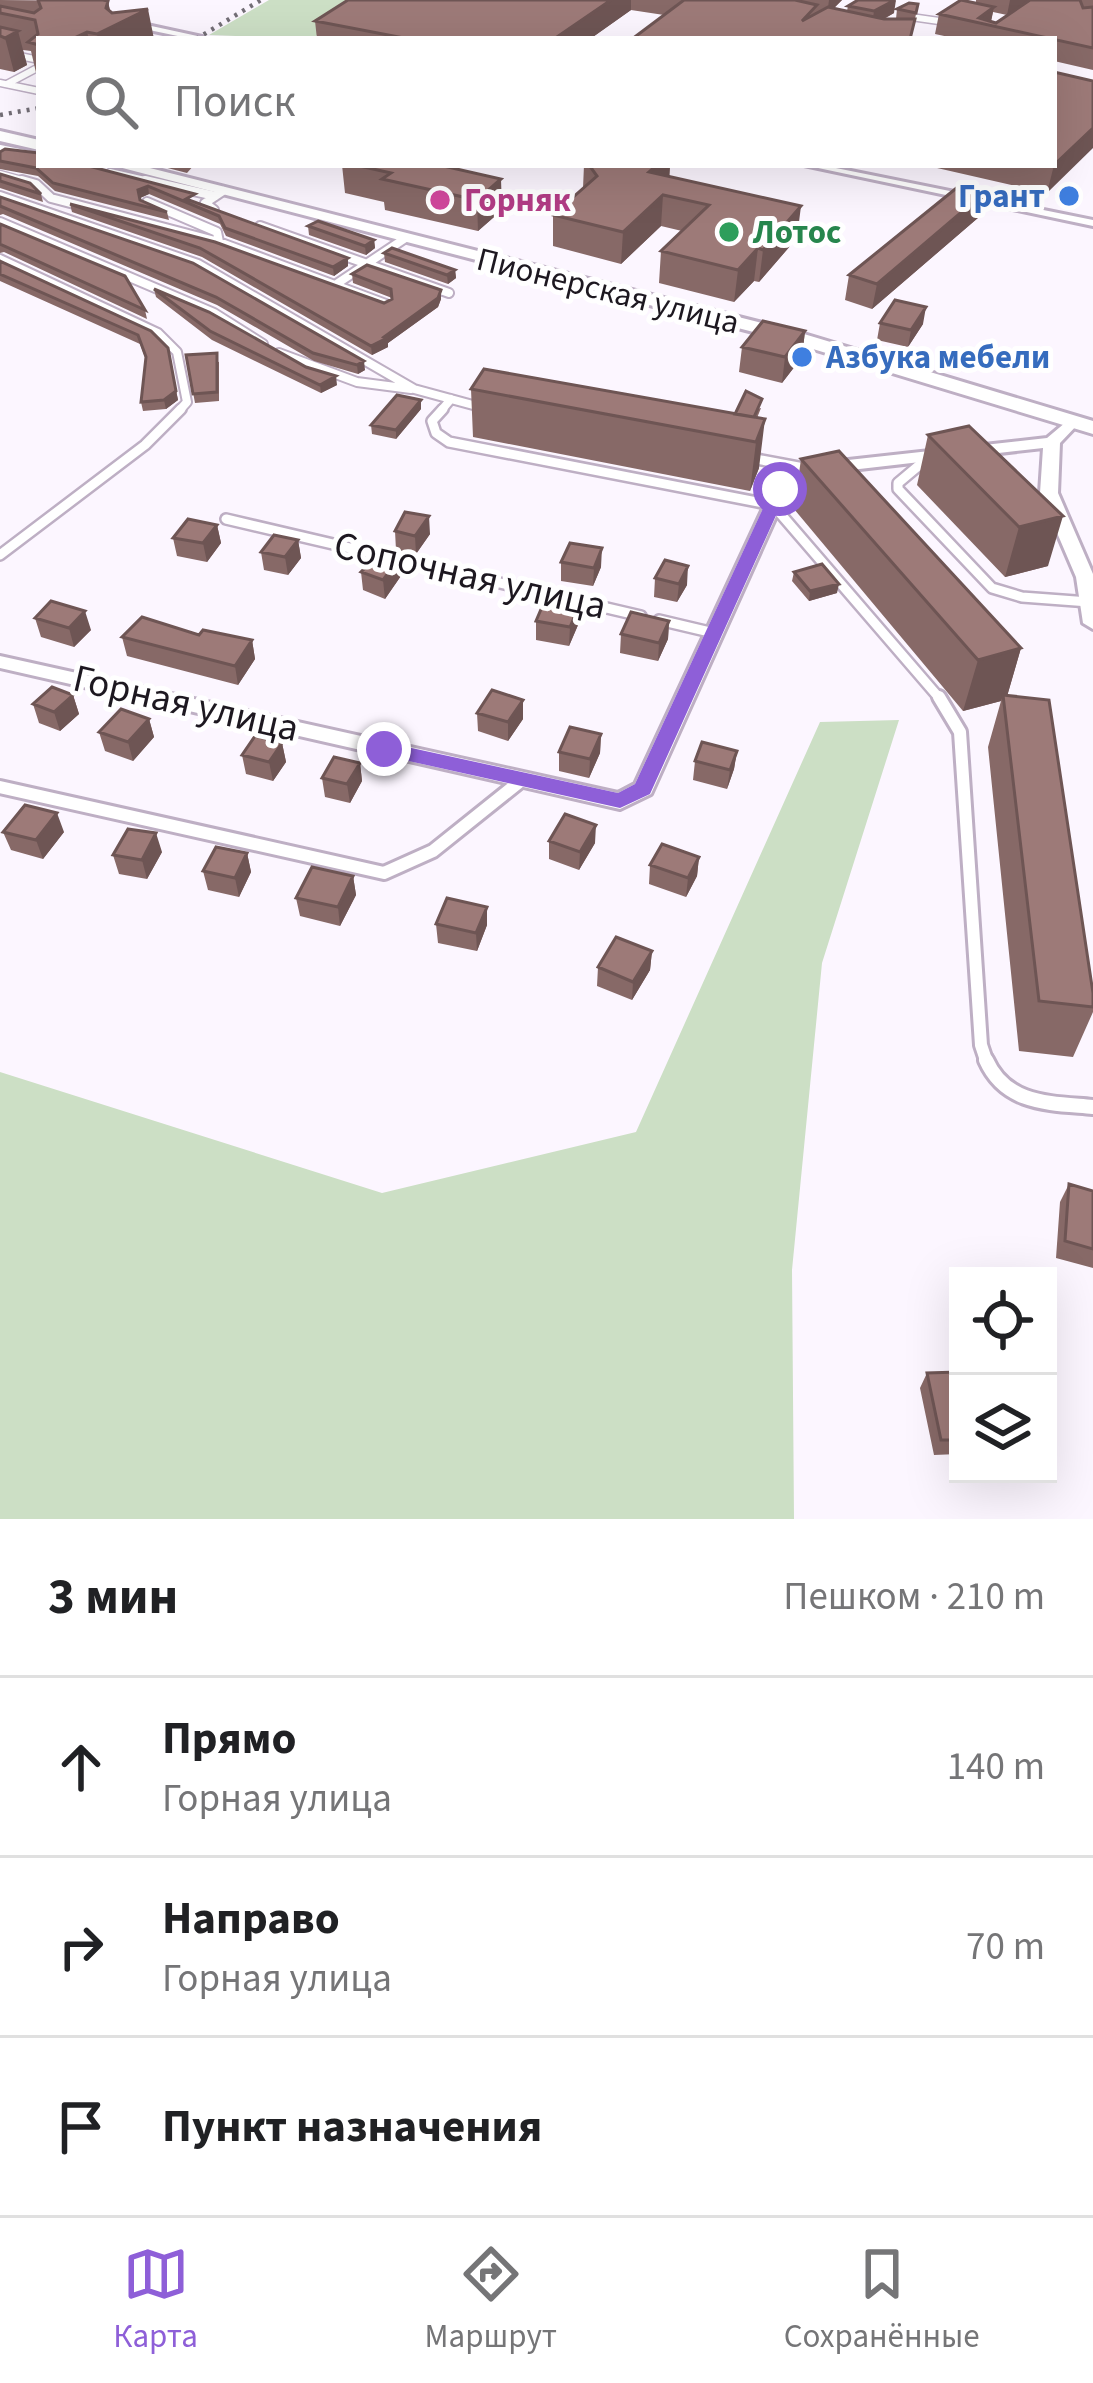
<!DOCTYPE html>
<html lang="ru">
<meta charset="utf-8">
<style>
body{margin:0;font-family:"Source Sans 3",sans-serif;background:#f2f2f2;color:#202124}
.controls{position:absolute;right:36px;bottom:36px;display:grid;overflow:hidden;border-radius:0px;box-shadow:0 12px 48px #0002}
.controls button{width:108px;height:108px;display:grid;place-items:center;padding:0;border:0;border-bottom:3px solid #e0e0e0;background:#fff;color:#202124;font:60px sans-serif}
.stop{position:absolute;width:36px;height:36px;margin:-27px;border:9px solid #8e5fd8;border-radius:50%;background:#fff}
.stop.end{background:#8e5fd8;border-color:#fff;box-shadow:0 3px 12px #0008}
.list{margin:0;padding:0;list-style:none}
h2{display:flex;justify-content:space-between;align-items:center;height:156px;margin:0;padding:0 48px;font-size:51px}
h2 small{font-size:39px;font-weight:400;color:#757577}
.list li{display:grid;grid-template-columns:78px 1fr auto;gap:36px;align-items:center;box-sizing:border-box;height:180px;padding:0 48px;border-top:3px solid #e0e0e0}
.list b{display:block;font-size:45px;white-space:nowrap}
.list p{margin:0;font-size:39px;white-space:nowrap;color:#757577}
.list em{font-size:39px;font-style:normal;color:#757577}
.icon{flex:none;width:66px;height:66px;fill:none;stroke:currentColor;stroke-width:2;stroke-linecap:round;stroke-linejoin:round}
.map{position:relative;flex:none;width:1093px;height:1519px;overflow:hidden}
.search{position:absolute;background:#fff;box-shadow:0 12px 48px #0002;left:36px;right:36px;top:36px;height:132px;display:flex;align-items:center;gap:30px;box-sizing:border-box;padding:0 42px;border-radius:0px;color:#757577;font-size:45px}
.sheet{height:696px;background:#fff}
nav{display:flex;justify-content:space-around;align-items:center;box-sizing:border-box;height:168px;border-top:3px solid #e0e0e0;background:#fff;font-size:33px;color:#757577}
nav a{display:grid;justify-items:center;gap:6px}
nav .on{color:#8e5fd8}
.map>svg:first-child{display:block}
</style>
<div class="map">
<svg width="1093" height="1519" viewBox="0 0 1093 1519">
<rect width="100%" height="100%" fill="#fcf6ff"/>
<!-- green -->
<path fill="#ccdfc5" d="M269 0H371L311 39 209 35Z
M899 720 822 963 792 1270 794 1519H0V1072L382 1193 636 1132 820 722Z"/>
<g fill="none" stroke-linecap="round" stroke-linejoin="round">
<!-- service-far4 casing -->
<g stroke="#beafc4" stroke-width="9">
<path id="service-far4" d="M904 16 946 22
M0 52 39 60
M0 83 39 91
M7 84 39 67
M0 148 39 156
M110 172 158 183
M0 174 33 183"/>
</g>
<!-- service-far3 casing -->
<g stroke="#beafc4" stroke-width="12">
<path id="service-far3" d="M22 180 36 184 51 198 219 242 386 304
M145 180 215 196
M0 196 198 264 414 389 484 408
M147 202 217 232 219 242
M214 210 205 203 223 191
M0 222 214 313 263 344
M260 226 449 293
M0 259 158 333 177 352 187 402 178 412
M335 285 404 239
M279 353 357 382 411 389
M440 412 451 399"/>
</g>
<!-- service-far2 casing -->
<g stroke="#beafc4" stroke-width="14">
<path id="service-far2" d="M443 409 432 421 436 433 449 442 773 505 941 700
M929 457 898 483V489L992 588 1022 597 1089 602
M751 458 809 469
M226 519 641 616
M0 555 145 445 181 409
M659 620 714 633"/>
</g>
<!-- service-far1 casing -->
<g stroke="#beafc4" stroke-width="18">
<path id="service-far1" d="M939 697 960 732 981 1045 987 1063
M0 787 384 873 433 851 523 779"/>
</g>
<!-- service casing -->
<g stroke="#beafc4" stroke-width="20">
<path id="service" d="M986 1060C1006 1105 1050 1103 1093 1107"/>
</g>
<!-- pedestrian casing -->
<g stroke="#beafc4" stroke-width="6">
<path id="pedestrian" d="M133 22 202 37 206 39H192L130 26Z
M804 165H821L1093 220V226Z"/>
</g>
<!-- minor casing -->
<g stroke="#beafc4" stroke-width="6">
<path id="minor" d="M1072 417 1080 422 1060 443 1058 493 1093 574V629L1083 623 1076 577 1040 493 1043 448 816 474 787 492 651 794 620 809 0 668V656L618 793 635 784 774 485 812 464 1047 438Z"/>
</g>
<!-- secondary casing -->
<g stroke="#beafc4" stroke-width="6">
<path id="secondary" d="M0 131 39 140V150L0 141Z
M111 165H138L794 331 1093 421V434L780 339Z"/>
</g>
<!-- service-far4 -->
<use href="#service-far4" stroke="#fff" stroke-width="6"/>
<!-- service-far3 -->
<use href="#service-far3" stroke="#fff" stroke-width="8"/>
<!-- service-far2 -->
<use href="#service-far2" stroke="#fff" stroke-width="9"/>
<!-- service-far1 -->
<use href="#service-far1" stroke="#fff" stroke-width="12"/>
<!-- service -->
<use href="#service" stroke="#fff" stroke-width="14"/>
<!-- pedestrian -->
<use href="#pedestrian" fill="#fff" fill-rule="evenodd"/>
<!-- minor -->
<use href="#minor" fill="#fff" fill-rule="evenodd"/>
<!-- secondary -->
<use href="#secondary" fill="#fff" fill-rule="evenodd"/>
<!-- rail -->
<path stroke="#736e76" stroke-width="4.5" stroke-dasharray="3 6" stroke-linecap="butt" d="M196 39 261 0
M0 115 39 108"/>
</g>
<!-- wall -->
<path fill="#876967" d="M0 0 108 1 110 11 154 39H39V77H37L31 51 23 50 27 65 14 72 0 69Z
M348 0H842L834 8 847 11 848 6 894 13 884 19H896L897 9 918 4 911 39 664 15 631 10 590 39H317L315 21Z
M976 0H1029L1007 15 993 12 991 22 996 23 1030 0H1093V70L1054 61V39H958L935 34 939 14 976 3Z
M1093 81 1047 193 924 165H1054Z
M0 152 85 165 196 202 348 266 334 276 226 236 220 224 149 194 140 198V200L167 212 169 220 55 191 38 176 0 169Z
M156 165H194L187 173Z
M342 165H439L502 210 478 231 385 210 384 202 345 193Z
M584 165H670L669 177 797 238 759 282 754 281 734 302 659 283 661 251 682 231 661 226 621 264 553 246V215L583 188Z
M0 174 41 194 43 202 0 188Z
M0 197 193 263 365 370 358 374 314 361 217 305 3 214 0 215Z
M70 204 384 303 392 300V298L353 283 352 274 441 290V299L438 307 388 343V347L372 355 202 257 72 212Z
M979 217 872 309 845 300 849 275Z
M0 224 145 310 147 319 4 252 0 253Z
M308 226 374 240 375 248 366 255 309 235Z
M384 253 455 270 456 278 448 284 385 262Z
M0 261 168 348 178 400 166 409 143 411 141 402 146 360 140 344 0 281Z
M154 289 337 385 321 393 212 340 156 297Z
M880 323 923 324 908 347 877 340Z
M805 331 802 357 782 383 739 372 742 347Z
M186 355 219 362V401L195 403Z
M471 389 735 414 761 408 757 418 759 468 750 491 473 437Z
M421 409 396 439 372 434 371 425Z
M969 426 1048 566 1005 577 917 485 928 435Z
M801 459 1021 648 1007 696 1093 993V1012L1073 1057 1019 1051 988 747 1001 701 963 711 794 509Z
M217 525 221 543 207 562 177 556 173 538Z
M395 531 430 534 416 554 396 550Z
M298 540 301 558 288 575 264 570 261 552Z
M561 562 601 567 593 586 561 581Z
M405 570 385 599 363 590 361 572Z
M794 572 837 593 809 601 792 581Z
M655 578 687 585 677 602 654 597Z
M579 606 578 625 569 646 536 640V621Z
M35 618 91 630 74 647 41 637Z
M669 621 668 639 658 661 620 653 621 634Z
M199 635 252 640 255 659 238 685 127 656 122 637Z
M73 695 79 714 60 731 39 723 33 704Z
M477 713 523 719 508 741 478 731Z
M149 719 154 737 133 761 105 751 99 732Z
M601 734 600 753 589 778 559 771V752Z
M282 743 286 762 273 781 246 774 242 755Z
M737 751 734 769 727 789 693 780 695 761Z
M360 763 362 781 350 803 325 797 322 778Z
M3 832H64L43 859 11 850Z
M549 841 595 843 579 870 549 859Z
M162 852 147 879 119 874 113 855Z
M247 853 251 872 239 897 208 890 203 871Z
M699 857 697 876 686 897 649 884 650 865Z
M353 876 356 895 340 926 300 916 296 898Z
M487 907V925L477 951 438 943 436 924Z
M652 951 650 970 632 1000 597 986 598 967Z
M1069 1184 1093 1191V1268L1056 1258 1060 1202Z
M958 1372V1454L934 1455 920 1388 927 1373Z"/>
<!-- shaded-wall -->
<path fill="#6e5554" d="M611 0H631V10L590 39H554Z
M829 0H842L827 15Z
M896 0 894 13 872 25 874 11Z
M1010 0H1029L1007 15Z
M108 1 113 26 148 9 154 39H98L97 34Z
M994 7 990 25 979 18Z
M18 31 27 65 14 72 5 38Z
M87 32 89 39H72Z
M1093 128V148L1047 193 1054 165Z
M657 165H670L669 184 649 172Z
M501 179 502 210 478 231 477 200Z
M148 186 149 194 140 198 138 190Z
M984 193 979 217 872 309 877 284Z
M663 195 661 226 621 264 623 232Z
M801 206 797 238 759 282 763 250Z
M374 240 375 248 366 255 365 246Z
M758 248 754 281 734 302 738 270Z
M348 258V266L334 276 333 267Z
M455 270 456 278 448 284 447 275Z
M441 290V299L438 307 388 343V347L372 355 371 346Z
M926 307 923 324 908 347 911 330Z
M805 331 802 357 782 383 785 357Z
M364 361 365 370 358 374 357 365Z
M336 376 337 385 321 393 320 385Z
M176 391 178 400 166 409 164 400Z
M421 400V409L396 439V430Z
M765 419 759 468 750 491 756 442Z
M429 516 430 534 416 554 415 536Z
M1063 516 1048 566 1005 577 1019 527Z
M217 525 221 543 207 562 203 543Z
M298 540 301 558 288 575 285 557Z
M602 548 601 567 593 586 594 568Z
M404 552 405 570 385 599 383 580Z
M688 566 687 585 677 602 679 584Z
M839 584 837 593 809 601 810 591Z
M579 606 578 625 569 646 570 627Z
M85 611 91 630 74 647 69 628Z
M669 621 668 639 658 661 659 643Z
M252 640 255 659 238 685 235 666Z
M1021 648 1006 700 1003 695 1001 701 963 711 978 660Z
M73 695 79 714 60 731 54 712Z
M523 700V719L508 741V722Z
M149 719 154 737 133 761 128 742Z
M601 734 600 753 589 778 590 759Z
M282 743 286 762 273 781 269 762Z
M737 751 734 769 727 789 730 770Z
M360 763 362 781 350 803 347 784Z
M57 813 64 832 43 859 36 840Z
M596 825 595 843 579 870 580 852Z
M156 833 162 852 147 879 142 860Z
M247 853 251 872 239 897 235 878Z
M699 857 697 876 686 897 688 878Z
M353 876 356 895 340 926 338 907Z
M487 907V925L477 951 476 933Z
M652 951 650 970 632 1000 633 982Z"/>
<!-- building -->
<path fill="#9d7a78" stroke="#6e5554" stroke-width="3" d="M38 0H103L108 1 106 8 112 13 148 9 97 34 87 32 72 39H39V45L28 42 38 34 35 20 0 13V6L34 13 41 8Z
M348 0H611L554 39H409L315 21Z
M684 0H795L817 5 802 21 828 7 884 19H915L910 39H632Z
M858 0H895L874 11 848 6Z
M961 0 994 7 979 18 996 23 1030 0H1080L1083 8 1093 7V48L939 14Z
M909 3 918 4 916 13 897 9Z
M0 27 18 31 5 38 0 36Z
M1054 72 1093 81V128L1054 165Z
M5 149 39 153V165H85L195 194 186 199 348 258 333 267 225 228 219 216 148 186 138 190 140 200 167 212 53 183 36 168 0 161V152Z
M355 165H439L501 179 477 200 382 179 391 173Z
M589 165H657L649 172 801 206 763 250 758 248 738 270 661 251 709 205 663 195 623 232 553 215 597 176Z
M0 174 30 183 41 194 0 181Z
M959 186 984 193 877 284 849 275Z
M0 197 193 263 364 361 357 365 313 353 216 297 0 206Z
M70 204 215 242 384 303 392 299 391 289 352 274 367 265 441 290 438 298 384 337 387 338 371 346 200 248Z
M318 221 374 240 365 246 308 226Z
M0 224 125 276 145 310 0 244Z
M392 248 455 270 447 275 384 253Z
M0 261 151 331 168 348 176 391 164 400 141 402 146 357 138 335 0 274Z
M154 289 209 312 306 367 336 376 320 385 210 331Z
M895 300 926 307 911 330 880 323Z
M763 321 805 331 785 357 742 347Z
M217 353V392L193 394 186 355Z
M484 369 765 419 756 442 471 389Z
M746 391 762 399 754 417 735 414Z
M397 395 421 400 396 430 371 425Z
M969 426 1063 516 1019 527 928 435Z
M839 451 1021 648 978 660 801 459Z
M405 512 429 516 415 536 395 531Z
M188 519 217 525 203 543 173 538Z
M274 535 298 540 285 557 261 552Z
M570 543 602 548 594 568 561 562Z
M386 548 404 552 383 580 361 572Z
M665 560 688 566 679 584 655 578Z
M822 564 839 584 810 591 794 572Z
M545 600 579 606 570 627 536 621Z
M51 601 85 611 69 628 35 618Z
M631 612 669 621 659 643 621 634Z
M142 617 199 635 203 630 252 640 235 666 122 637Z
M52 687 73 695 54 712 33 704Z
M492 690 523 700 508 722 477 713Z
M1003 695 1049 700 1093 993V1007L1039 1001Z
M121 709 149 719 128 742 99 732Z
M570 727 601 734 590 759 559 752Z
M255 736 282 743 269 762 242 755Z
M702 742 737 751 730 770 695 761Z
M334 757 360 763 347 784 322 778Z
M25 805 57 813 36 840 3 832Z
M565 814 596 825 580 852 549 841Z
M128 829 156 833 142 860 113 855Z
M662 844 699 857 688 878 650 865Z
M216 847 247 853 235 878 203 871Z
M312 867 353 876 338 907 296 898Z
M447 898 487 907 476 933 436 924Z
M616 937 652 951 633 982 598 967Z
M1069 1184 1093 1191V1249L1065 1241Z
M958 1372V1440H941L927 1373Z"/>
<!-- route -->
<path fill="#8e5fd8" d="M780 485 788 489 650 794 620 808 377 754V744L384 742 618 793 635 784 772 489Z"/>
<!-- markers -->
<g fill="#3f7fe0" stroke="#fff" stroke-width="4.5">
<circle cx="1069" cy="196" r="12"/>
<circle cx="802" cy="357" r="12"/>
</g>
<circle fill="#d1479c" stroke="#fff" stroke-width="4.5" cx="440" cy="200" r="12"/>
<circle fill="#2e9e5b" stroke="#fff" stroke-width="4.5" cx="729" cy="232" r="12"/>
<g text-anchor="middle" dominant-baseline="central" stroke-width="10" stroke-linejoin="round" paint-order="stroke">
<!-- far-shop labels -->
<g font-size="33" font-weight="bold" fill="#366cbe" stroke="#fff" text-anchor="end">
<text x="1045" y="196">Грант</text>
<text x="826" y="357" text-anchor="start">Азбука мебели</text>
</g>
<!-- far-hotel labels -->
<g font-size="33" font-weight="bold" fill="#b23c85" stroke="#fff" text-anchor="start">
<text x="464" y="200">Горняк</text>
</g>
<!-- far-leisure labels -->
<g font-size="33" font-weight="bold" fill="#27864d" stroke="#fff" text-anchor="start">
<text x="753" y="232">Лотос</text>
</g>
<!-- far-street labels -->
<g font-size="33" fill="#1d1820" stroke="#fff">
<text transform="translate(608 291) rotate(14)">Пионерская улица</text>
</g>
<!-- street labels -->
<g font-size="39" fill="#1d1820" stroke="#fff">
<text transform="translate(470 576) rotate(13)">Сопочная улица</text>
<text transform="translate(186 704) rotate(13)">Горная улица</text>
</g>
</g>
</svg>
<div class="controls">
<button><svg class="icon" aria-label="locate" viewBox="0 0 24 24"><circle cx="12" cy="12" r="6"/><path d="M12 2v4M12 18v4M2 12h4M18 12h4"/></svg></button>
<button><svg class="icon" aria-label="layers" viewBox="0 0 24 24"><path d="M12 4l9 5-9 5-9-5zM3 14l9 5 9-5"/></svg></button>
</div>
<div class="stop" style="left:780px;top:489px"></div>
<div class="stop end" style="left:384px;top:749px"></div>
<div class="search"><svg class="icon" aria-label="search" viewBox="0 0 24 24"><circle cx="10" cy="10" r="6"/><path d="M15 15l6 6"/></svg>Поиск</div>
</div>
<section class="sheet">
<h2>3 мин<small>Пешком · 210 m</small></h2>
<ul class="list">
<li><svg class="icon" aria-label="ahead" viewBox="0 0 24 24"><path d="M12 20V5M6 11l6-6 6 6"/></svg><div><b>Прямо</b><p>Горная улица</p></div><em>140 m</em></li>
<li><svg class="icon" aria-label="right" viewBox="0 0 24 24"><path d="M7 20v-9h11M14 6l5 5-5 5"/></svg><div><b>Направо</b><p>Горная улица</p></div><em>70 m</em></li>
<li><svg class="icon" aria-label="arrive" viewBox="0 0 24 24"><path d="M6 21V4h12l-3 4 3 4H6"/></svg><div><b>Пункт назначения</b></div></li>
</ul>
</section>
<nav>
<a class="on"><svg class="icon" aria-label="map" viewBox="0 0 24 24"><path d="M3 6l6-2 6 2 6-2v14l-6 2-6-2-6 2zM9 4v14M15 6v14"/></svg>Карта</a>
<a><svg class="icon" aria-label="directions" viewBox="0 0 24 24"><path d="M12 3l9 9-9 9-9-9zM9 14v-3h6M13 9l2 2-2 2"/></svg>Маршрут</a>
<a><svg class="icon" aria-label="saved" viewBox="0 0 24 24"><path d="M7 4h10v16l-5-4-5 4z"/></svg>Сохранённые</a>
</nav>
